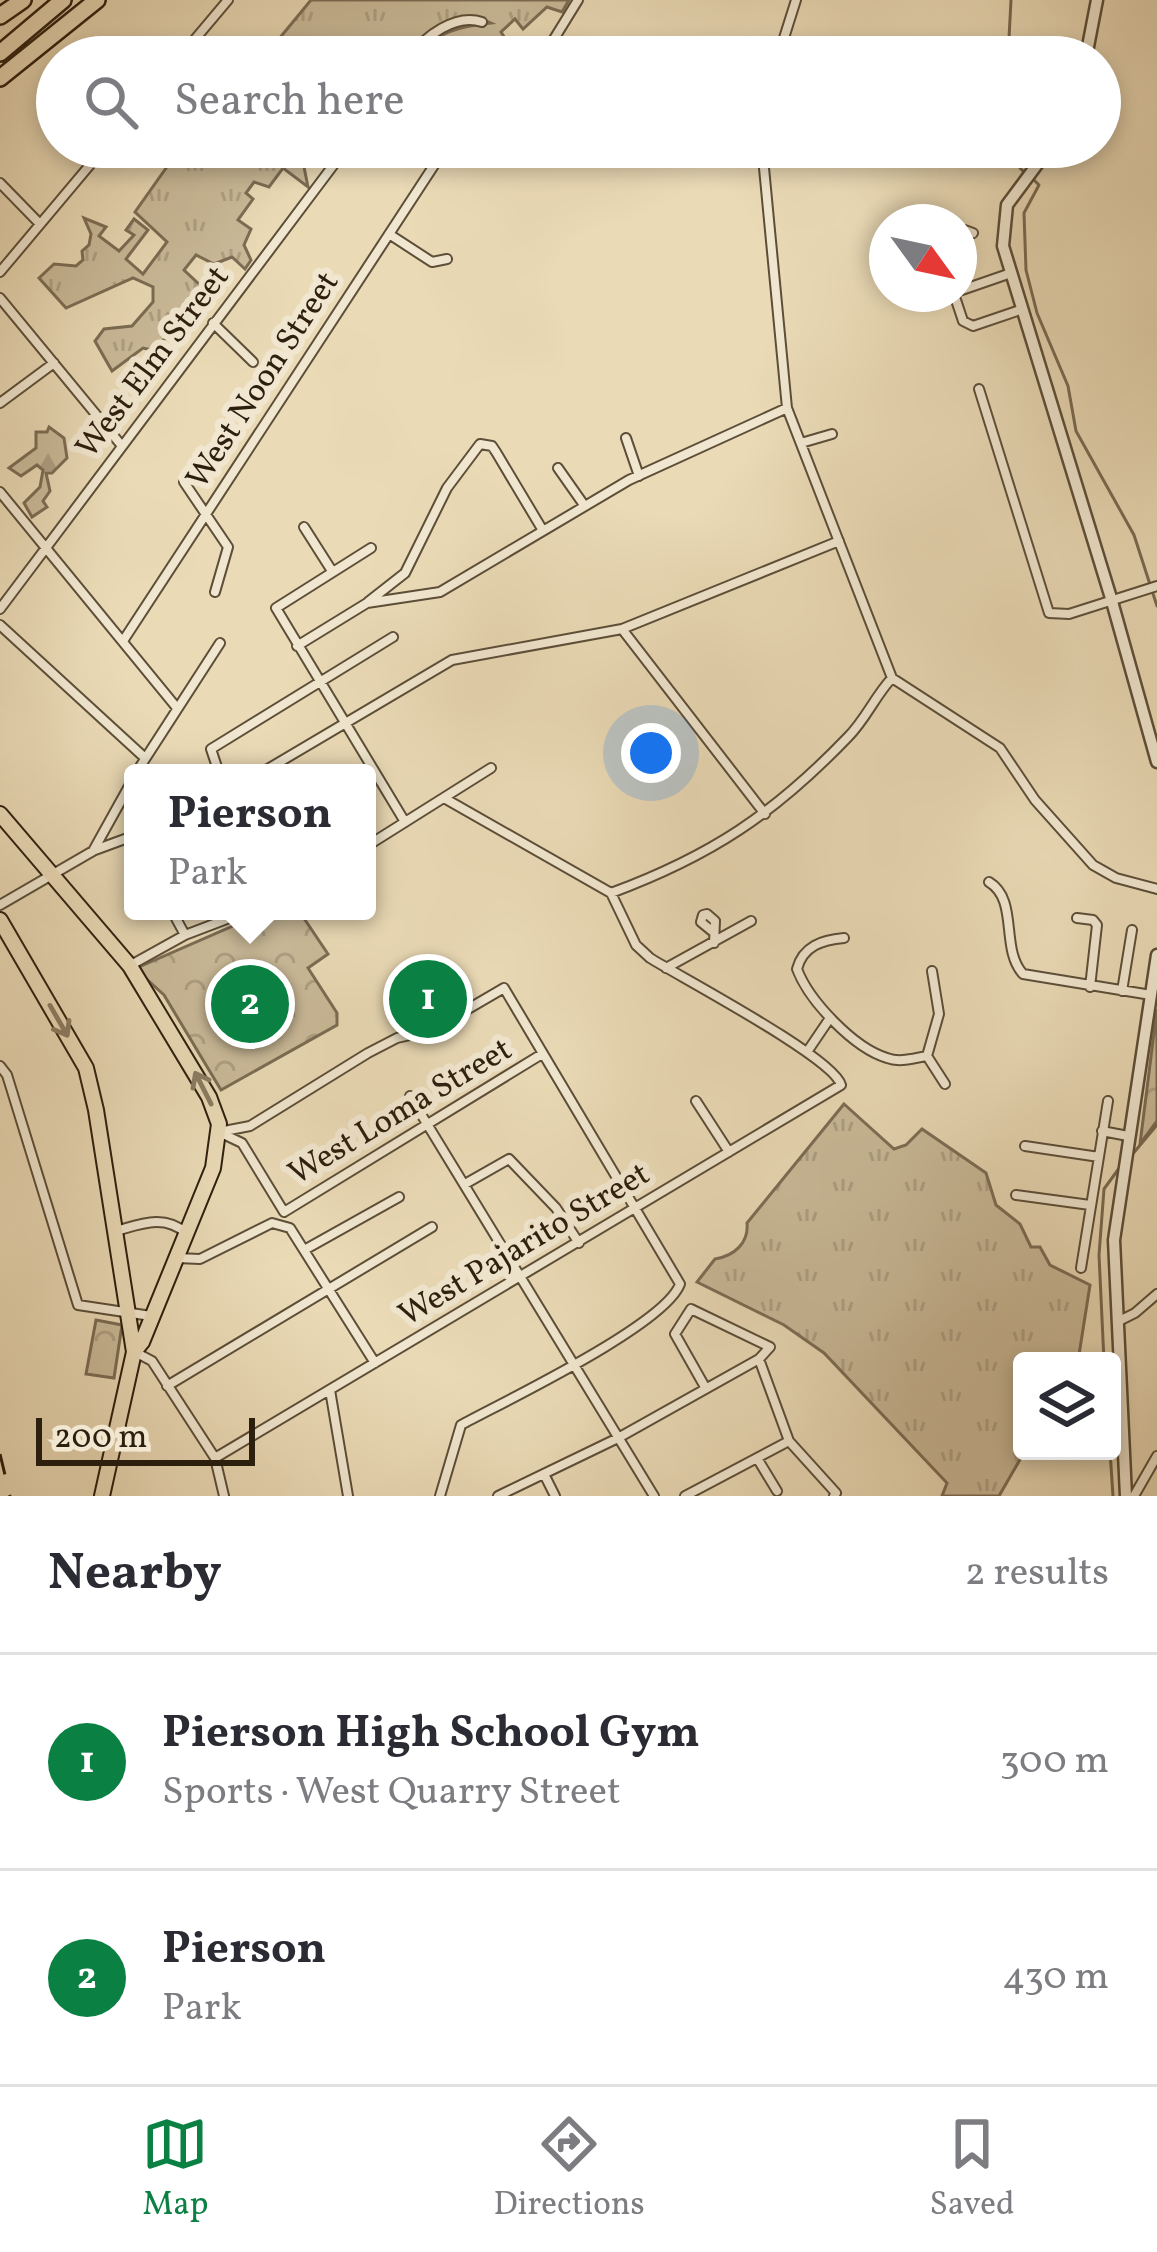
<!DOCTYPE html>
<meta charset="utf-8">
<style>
body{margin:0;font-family:Vollkorn,serif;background:#f7f7f7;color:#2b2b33}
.controls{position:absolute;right:36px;bottom:36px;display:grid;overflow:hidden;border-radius:12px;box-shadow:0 6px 18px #0003}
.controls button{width:108px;height:108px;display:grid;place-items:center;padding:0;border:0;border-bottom:3px solid #e1e1e2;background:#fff;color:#2b2b33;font:60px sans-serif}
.compass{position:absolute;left:869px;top:204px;width:108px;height:108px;border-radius:50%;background:#fff;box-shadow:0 6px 18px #0003;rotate:123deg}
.scale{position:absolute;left:36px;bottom:30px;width:219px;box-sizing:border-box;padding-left:12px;border:6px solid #2d1f0e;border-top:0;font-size:33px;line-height:42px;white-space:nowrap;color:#2d1f0e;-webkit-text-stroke:9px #f1e7d0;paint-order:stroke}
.you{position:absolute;left:651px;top:753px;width:42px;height:42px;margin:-30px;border:9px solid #fff;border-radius:50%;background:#1a73e8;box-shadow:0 0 0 18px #1a73e833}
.badge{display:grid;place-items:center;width:78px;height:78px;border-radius:50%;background:#0b8043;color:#fff;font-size:39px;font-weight:700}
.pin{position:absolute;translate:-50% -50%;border:6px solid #fff;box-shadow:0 3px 12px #0006}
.popup{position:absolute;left:124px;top:764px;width:252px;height:156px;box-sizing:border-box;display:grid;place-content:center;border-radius:12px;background:#fff;filter:drop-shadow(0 3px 9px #0005);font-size:39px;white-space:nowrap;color:#7c7c81}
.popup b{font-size:45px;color:#2b2b33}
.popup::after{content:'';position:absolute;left:50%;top:100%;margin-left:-24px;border:24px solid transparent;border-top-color:#fff}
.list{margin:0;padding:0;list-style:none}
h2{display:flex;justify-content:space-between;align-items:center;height:156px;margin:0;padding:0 48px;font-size:51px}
h2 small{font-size:39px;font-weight:400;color:#7c7c81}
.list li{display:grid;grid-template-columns:78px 1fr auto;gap:36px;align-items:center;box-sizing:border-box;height:216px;padding:0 48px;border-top:3px solid #e1e1e2}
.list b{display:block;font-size:45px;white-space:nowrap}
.list p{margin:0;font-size:39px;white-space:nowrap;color:#7c7c81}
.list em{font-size:39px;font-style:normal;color:#7c7c81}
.icon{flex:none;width:66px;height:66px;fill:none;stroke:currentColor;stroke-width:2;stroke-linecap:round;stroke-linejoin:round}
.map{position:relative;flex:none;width:1157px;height:1496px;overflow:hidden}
.search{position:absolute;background:#fff;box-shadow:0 6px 18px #0003;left:36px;right:36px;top:36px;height:132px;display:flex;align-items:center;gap:30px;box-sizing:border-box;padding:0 42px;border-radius:66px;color:#7c7c81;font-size:45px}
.sheet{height:588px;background:#fff}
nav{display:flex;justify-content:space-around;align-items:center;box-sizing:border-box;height:168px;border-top:3px solid #e1e1e2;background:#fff;font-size:33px;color:#7c7c81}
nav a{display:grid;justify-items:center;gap:6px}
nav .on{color:#0b8043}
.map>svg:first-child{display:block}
</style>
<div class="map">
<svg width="1157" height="1496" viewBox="0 0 1157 1496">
<defs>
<pattern id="grass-tufts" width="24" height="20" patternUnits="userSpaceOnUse" patternTransform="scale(3)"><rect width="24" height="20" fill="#caba99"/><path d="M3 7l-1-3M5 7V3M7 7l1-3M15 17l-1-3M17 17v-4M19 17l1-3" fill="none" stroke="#ae9f83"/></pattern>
<pattern id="forest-firs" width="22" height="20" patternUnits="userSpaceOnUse" patternTransform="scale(3)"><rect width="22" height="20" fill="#caba99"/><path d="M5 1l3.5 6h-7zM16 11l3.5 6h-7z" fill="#ae9f83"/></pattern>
<pattern id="park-crowns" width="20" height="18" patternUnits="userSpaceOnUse" patternTransform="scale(3)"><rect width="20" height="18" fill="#caba99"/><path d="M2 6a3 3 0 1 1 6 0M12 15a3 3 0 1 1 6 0" fill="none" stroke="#ae9f83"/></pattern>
</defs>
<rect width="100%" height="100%" fill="#eadab6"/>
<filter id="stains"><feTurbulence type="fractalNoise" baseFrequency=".00167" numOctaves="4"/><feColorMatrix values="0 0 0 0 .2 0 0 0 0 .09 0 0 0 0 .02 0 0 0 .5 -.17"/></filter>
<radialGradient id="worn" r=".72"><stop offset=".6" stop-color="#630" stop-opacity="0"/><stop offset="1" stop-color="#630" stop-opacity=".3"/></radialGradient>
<!-- grass -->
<path fill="url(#grass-tufts)" stroke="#7c6c54" stroke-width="3" d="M311 0H569L562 12 547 7 523 29 515 19 501 32 517 57H414C435 32 461 26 491 23 455 6 433 30 406 53L394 49 387 57H264Z
M168 147H300L308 187 283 168 269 187 254 182 246 193 253 199 238 220 251 229 244 245 251 260 245 269 232 257 214 264 196 255 184 270 202 287 168 336 152 350 143 348 112 371 95 341 104 329 132 326 153 302V287L133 278 66 308 39 278 54 264 76 266 83 260 82 251 89 245 91 234 84 218 106 227 99 236 119 251 134 235 126 230 134 219 148 230 126 259 143 274 167 242 135 212 176 154Z
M844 1104 894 1149 906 1145 922 1129 986 1173 996 1205 1020 1224 1031 1247H1040L1050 1265 1090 1285 1078 1361H1022L1025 1451 999 1496H942L947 1483 824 1353 784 1325 697 1282 715 1259C734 1256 749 1243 747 1223Z"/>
<!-- forest -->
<path fill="url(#forest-firs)" stroke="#7c6c54" stroke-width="3" d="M49 427 64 438 67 458 52 473H46L50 491 43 501 47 507 32 517 24 503 40 487 43 470 37 465 21 476 9 468 36 448V432H47Z"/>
<!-- park -->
<path fill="url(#park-crowns)" stroke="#7c6c54" stroke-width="3" d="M267 911H299L328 954 308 968 337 1013V1025L221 1090 164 995 141 974 139 967Z
M1157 1009V1121L1140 1144Z
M96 1320 122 1325 114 1378 86 1374Z"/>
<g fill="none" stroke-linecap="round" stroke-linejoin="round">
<!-- stream -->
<path stroke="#786951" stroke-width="3" d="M1008 57 1011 0
M1019 147 1020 168 1025 173
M1033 179 1039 185 1024 213 1026 270 1037 313 1068 386 1076 431 1134 535 1157 606
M1131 1156 1157 1125
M1104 1361 1099 1255 1104 1189 1120 1167
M1110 1451 1113 1496"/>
<!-- minor casing -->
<g stroke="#5c4e38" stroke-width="12">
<path id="minor" d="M180 57 228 0
M410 57C425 36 456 13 482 22
M534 57 554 39 578 0
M778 57 796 0
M762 147 787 408 892 678 1000 748 1035 800 1093 865 1116 878 1157 889
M0 183 40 224
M389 234 432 262 447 259
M959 234 965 230 973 233
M0 272 105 147
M959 291 1011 273
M954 294 963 321 973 326 1020 310
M0 298 122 446
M213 323 253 362
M979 389 1049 613 1069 614 1157 586
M0 403 54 363
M626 438 639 476
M801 443 832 434
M558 468 584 505
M184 482 228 547 215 592
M0 492 177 708
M304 527 332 571
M371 548 276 608 405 822
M368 602 405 573 447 488 480 444 492 446 496 452 542 529
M0 609 347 147
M0 625 145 758
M622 629 765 814
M123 641 446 147
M297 646 367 603 440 592 629 480 787 408
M136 773 220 643
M219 773 211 749 393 637
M261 773 452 660 622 629 839 541
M367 846 491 768
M95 850 133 836
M989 882C1019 900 1000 949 1023 974L1151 995
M611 893C711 856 774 814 848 737 866 719 875 696 892 678
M0 905 93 851 133 779
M172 911 185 935
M1077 918 1093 920 1097 925 1090 987
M712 931 701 922 703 915 707 914 715 921 714 943
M844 938C822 940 803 946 797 969 809 1001 854 1048 887 1058 900 1063 914 1058 927 1056L939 1014 932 971
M131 965 185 935 248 911
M666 968 751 921
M1122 991 1132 930
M807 1052 830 1018
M927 1056 945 1084
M0 1066 7 1075 78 1305 151 1316
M410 1096 654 1496
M696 1101 729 1152
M1102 1131 1128 1136
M219 1132 250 1126 368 1053 397 1038 432 1030 504 988 680 1284C665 1325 505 1401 461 1425L440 1496
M221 1133 242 1143 284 1212 542 1054
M1025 1146 1099 1157
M465 1184 509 1159 556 1208 579 1243
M1016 1195 1090 1205
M116 1231C141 1224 164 1214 186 1233
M306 1249 399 1197
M177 1258 200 1259 272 1223 290 1228 375 1363
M1081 1268 1108 1101
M1117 1322 1135 1313 1157 1294
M135 1352 152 1361 215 1458 224 1496
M759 1359 789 1441 836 1493 834 1496
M167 1386 432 1227
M330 1390 348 1496
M215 1458 841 1085C834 1058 684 979 650 958L636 945 611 893 444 798
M757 1458 777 1491
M544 1474 555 1496
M498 1496 618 1438 759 1359 770 1347 691 1309 675 1334 705 1387
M685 1496 789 1441
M1134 1496 1157 1456"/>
</g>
<!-- tertiary casing -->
<g stroke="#5c4e38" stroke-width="15">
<path id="tertiary" d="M1086 57 1097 0
M1050 147 1007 205 1003 246 1111 598 1157 762
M1126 1496 1114 1240 1157 955"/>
</g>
<!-- primary casing -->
<g stroke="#2d1f0e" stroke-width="18">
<path id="primary" d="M0 814 130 966 209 1097 219 1124 213 1168 142 1342 134 1352
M0 920 86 1068 96 1110 134 1352 102 1496"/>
</g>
<!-- motorway casing -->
<g stroke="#2d1f0e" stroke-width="20">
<path id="motorway" d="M0 16 23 0
M0 53 63 0
M0 78 97 0"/>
</g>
<!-- minor -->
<use href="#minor" stroke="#f1e7d0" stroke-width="8"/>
<!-- tertiary -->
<use href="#tertiary" stroke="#f1e7d0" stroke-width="10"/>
<!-- primary -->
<use href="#primary" stroke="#eadab6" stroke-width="14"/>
<!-- motorway -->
<use href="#motorway" stroke="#eadab6" stroke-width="15"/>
<!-- rail -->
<path stroke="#2d1f0e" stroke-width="3" stroke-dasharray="21 21" stroke-linecap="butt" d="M0 1454 10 1496"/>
</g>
<!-- one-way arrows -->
<defs><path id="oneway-shaft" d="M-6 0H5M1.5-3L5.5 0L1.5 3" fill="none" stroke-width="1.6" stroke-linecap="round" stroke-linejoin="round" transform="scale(3)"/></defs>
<g stroke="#8c7c62">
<use href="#oneway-shaft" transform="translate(59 1021) rotate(60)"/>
<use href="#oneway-shaft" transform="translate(203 1088) rotate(-117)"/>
</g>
<g text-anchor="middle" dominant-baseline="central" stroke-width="12" stroke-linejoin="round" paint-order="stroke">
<!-- street labels -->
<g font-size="33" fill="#2d1f0e" stroke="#f1e7d0">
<text transform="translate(154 363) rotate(-53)">West Elm Street</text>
<text transform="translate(264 381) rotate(-57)">West Noon Street</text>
<text transform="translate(401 1113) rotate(-31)">West Loma Street</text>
<text transform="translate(525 1246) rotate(-31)">West Pajarito Street</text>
</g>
</g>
<rect width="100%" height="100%" filter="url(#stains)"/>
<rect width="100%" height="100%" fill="url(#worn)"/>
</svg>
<div class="controls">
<button><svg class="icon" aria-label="layers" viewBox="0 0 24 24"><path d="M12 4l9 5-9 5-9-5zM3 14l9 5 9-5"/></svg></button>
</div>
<svg class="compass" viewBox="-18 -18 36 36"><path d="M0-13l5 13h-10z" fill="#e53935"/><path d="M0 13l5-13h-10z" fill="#7c7c81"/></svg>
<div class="scale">200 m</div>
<div class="you"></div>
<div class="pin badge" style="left:428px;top:999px">1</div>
<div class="pin badge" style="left:250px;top:1004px">2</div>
<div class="popup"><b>Pierson</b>Park</div>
<div class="search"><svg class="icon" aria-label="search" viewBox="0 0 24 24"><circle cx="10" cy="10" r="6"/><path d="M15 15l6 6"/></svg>Search here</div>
</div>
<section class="sheet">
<h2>Nearby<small>2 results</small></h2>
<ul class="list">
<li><span class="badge">1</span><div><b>Pierson High School Gym</b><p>Sports · West Quarry Street</p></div><em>300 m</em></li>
<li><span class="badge">2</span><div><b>Pierson</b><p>Park</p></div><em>430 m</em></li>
</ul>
</section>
<nav>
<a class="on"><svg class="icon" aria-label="map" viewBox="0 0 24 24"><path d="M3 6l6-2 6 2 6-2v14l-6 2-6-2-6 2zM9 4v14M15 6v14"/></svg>Map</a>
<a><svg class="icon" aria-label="directions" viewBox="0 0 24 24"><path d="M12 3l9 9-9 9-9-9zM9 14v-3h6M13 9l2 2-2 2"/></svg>Directions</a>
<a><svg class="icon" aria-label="saved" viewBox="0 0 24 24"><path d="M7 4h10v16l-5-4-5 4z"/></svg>Saved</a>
</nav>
